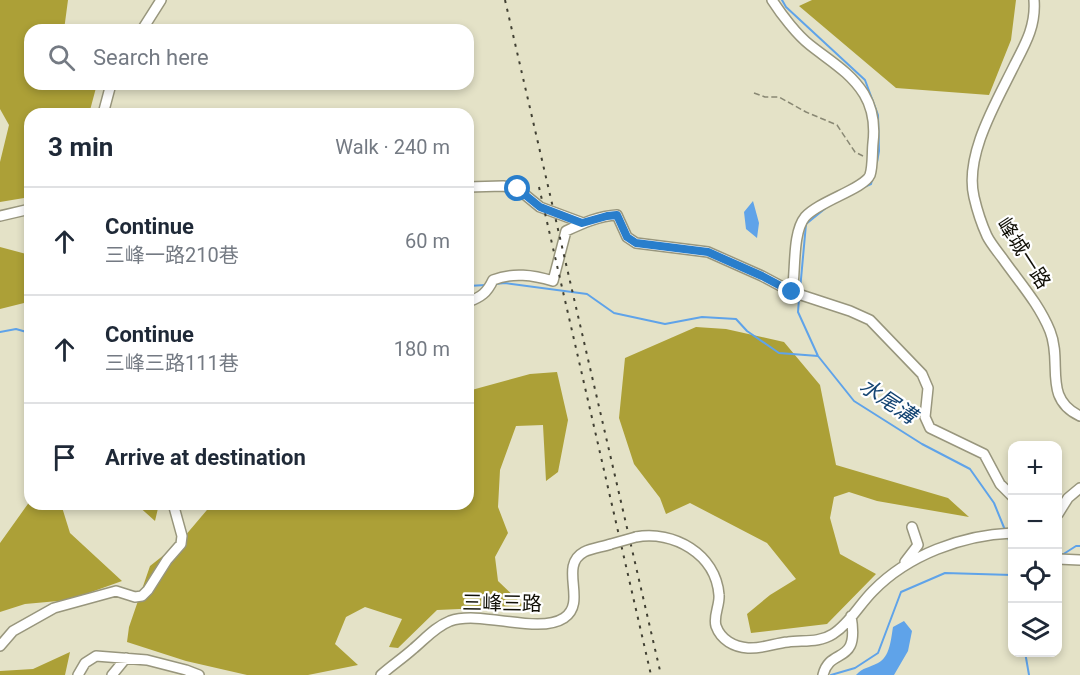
<!DOCTYPE html>
<meta charset="utf-8">
<style>
body{margin:0;font-family:Roboto,"Noto Sans TC",sans-serif;background:#f2f2f3;color:#1f2937}
.controls{position:absolute;right:18px;bottom:18px;display:grid;overflow:hidden;border-radius:12px;box-shadow:0 3px 9px #0003}
.controls button{width:54px;height:54px;display:grid;place-items:center;padding:0;border:0;border-bottom:2px solid #e0e1e3;background:#fff;color:#1f2937;font:30px sans-serif}
.stop{position:absolute;width:18px;height:18px;margin:-14px;border:4px solid #297ecc;border-radius:50%;background:#fff}
.stop.end{background:#297ecc;border-color:#fff;box-shadow:0 2px 6px #0008}
.list{margin:0;padding:0;list-style:none}
h2{display:flex;justify-content:space-between;align-items:center;height:78px;margin:0;padding:0 24px;font-size:26px}
h2 small{font-size:20px;font-weight:400;color:#747a83}
.list li{display:grid;grid-template-columns:39px 1fr auto;gap:18px;align-items:center;box-sizing:border-box;height:108px;padding:0 24px;border-top:2px solid #e0e1e3}
.list b{display:block;font-size:22px;white-space:nowrap}
.list p{margin:0;font-size:20px;white-space:nowrap;color:#747a83}
.list em{font-size:20px;font-style:normal;color:#747a83}
.icon{flex:none;width:33px;height:33px;fill:none;stroke:currentColor;stroke-width:2;stroke-linecap:round;stroke-linejoin:round}
.map{position:relative;flex:none;width:1080px;height:675px;overflow:hidden}
.search{position:absolute;background:#fff;box-shadow:0 3px 9px #0003;left:24px;top:24px;width:450px;height:66px;display:flex;align-items:center;gap:15px;box-sizing:border-box;padding:0 21px;border-radius:18px;color:#747a83;font-size:22px}
.panel{position:absolute;background:#fff;box-shadow:0 3px 9px #0003;left:24px;top:108px;width:450px;height:402px;border-radius:18px}
.map>svg:first-child{display:block}
</style>
<div class="map">
<svg width="1080" height="675" viewBox="0 0 1080 675">
<rect width="100%" height="100%" fill="#e4e2c7"/>
<!-- forest -->
<path fill="#aca037" d="M0 0H68L64 30H30V84H97L89 114H30V197L0 202V162L9 125 0 109Z
M812 0H1016L1011 40 989 95 896 88 799 6Z
M0 247 30 255V325L24 303 0 309Z
M696 327 726 329 784 342 820 385 836 465 948 498 969 517 877 501 849 492 834 497 830 518 840 554 876 574 827 624 751 633 747 614 770 595 796 579 767 543 690 503 666 514 660 498 634 464 619 418 625 358Z
M557 372 568 420 558 472 546 481 543 425 516 426 500 470 498 507 508 533 495 557 498 581 524 606 437 610 398 648 389 647 402 619 365 607 346 617 335 644 358 665 308 675H247L186 661 127 642 129 627 150 566 179 543 212 504H468V391L530 374Z
M30 501V504H61L70 533 122 581 69 600 25 604 0 612V543Z
M136 504H159L155 521Z
M70 652 65 675H0V671L33 669Z"/>
<!-- water -->
<path fill="#5fa3e9" d="M753 201 759 223 757 238 746 229 744 212Z
M904 621 912 631 908 651 894 675H856C863 667 869 668 878 663 890 657 891 639 893 627Z"/>
<g fill="none" stroke-linecap="round" stroke-linejoin="round">
<!-- stream -->
<path stroke="#5fa3e9" stroke-width="2" d="M782 0 786 7 865 80 878 115 879 151 877 162
M864 187 871 184 872 180
M495 284 505 283 587 294 614 313 665 324 702 317 736 319 747 331 779 353 818 356
M468 286 486 285
M800 290 806 224 827 207
M799 299 798 312 818 356 854 401 922 444 970 469 994 503 1005 530
M0 332 16 329 30 333
M1008 538 1012 549
M1062 555 1076 546H1080
M1025 652 1029 675
M831 675 855 668 878 653 901 592 945 573 1012 575"/>
<!-- minor casing -->
<g stroke="#98967d" stroke-width="12">
<path id="minor" d="M772 0C781 14 797 35 810 45 830 61 850 72 864 94 873 109 875 126 873 143 872 152 873 166 870 175 864 189 819 201 805 217 792 233 796 271 792 292
M1034 0C1036 25 1026 43 1015 64 997 101 964 155 974 197 977 210 982 225 987 236 991 244 998 252 1003 259 1020 283 1039 304 1050 331 1063 363 1042 398 1080 416
M142 30 161 0
M103 114 111 84
M468 187 503 186 518 189 540 207 583 223
M0 216 30 209
M468 302C481 297 487 293 493 280 513 272 533 275 553 281L566 231C583 223 599 216 617 215L627 237 636 243 708 252 762 276 792 292 850 311 870 320 922 374 928 388 925 417 930 428 984 454 1000 484 1012 496
M1058 514 1068 498 1080 488
M636 537C673 530 716 554 719 595 720 605 713 616 716 626 721 640 734 647 748 648 762 649 775 643 788 642 803 640 819 643 833 634 849 624 859 605 873 591 908 555 962 535 1012 533
M1058 559 1080 560
M905 562 918 545 912 527
M0 646 13 631 54 608 116 591 135 597 142 596 148 590 167 560 181 544 182 536 174 507 176 504
M78 675 85 663 96 656 147 660 186 670 199 675
M112 675 126 658
M381 675C391 666 403 658 413 649 425 639 435 627 450 621 481 610 538 635 564 618 588 602 558 566 584 552 592 548 602 547 611 544
M823 675C830 646 860 667 851 616"/>
</g>
<!-- path -->
<path stroke="#898874" stroke-width="1.5" stroke-dasharray="6 3" stroke-linecap="butt" d="M754 93 765 97H779L806 112 837 125 855 152 863 156"/>
<!-- minor -->
<use href="#minor" stroke="#fff" stroke-width="9"/>
<!-- rail -->
<path stroke="#414033" stroke-width="2" stroke-dasharray="3 6" stroke-linecap="butt" d="M505 0 661 675
M539 187 651 675"/>
<!-- minor-bridge casing -->
<g stroke="#98967d" stroke-width="12" stroke-linecap="butt">
<path id="minor-bridge" d="M611 544 636 537"/>
</g>
<!-- minor-bridge -->
<use href="#minor-bridge" stroke="#fff" stroke-width="9"/>
</g>
<g fill="none" stroke-linecap="round" stroke-linejoin="round">
<!-- route -->
<path stroke="#297ecc" stroke-width="8" d="M518 189 540 207 582 223 607 216 617 215 627 237 636 243 708 252 762 276 792 292"/>
</g>
<g text-anchor="middle" dominant-baseline="central" stroke-width="4.5" stroke-linejoin="round" paint-order="stroke">
<!-- street labels -->
<g font-size="20" fill="#111007" stroke="#fff">
<text transform="translate(1024 253) rotate(57)">峰城一路</text>
<text transform="translate(502 603) rotate(1)">三峰三路</text>
</g>
<!-- water labels -->
<g font-size="21" font-style="italic" fill="#144472" stroke="#fff">
<text transform="translate(888 401) rotate(34)">水尾溝</text>
</g>
</g>
</svg>
<div class="controls">
<button>+</button>
<button>−</button>
<button><svg class="icon" aria-label="locate" viewBox="0 0 24 24"><circle cx="12" cy="12" r="6"/><path d="M12 2v4M12 18v4M2 12h4M18 12h4"/></svg></button>
<button><svg class="icon" aria-label="layers" viewBox="0 0 24 24"><path d="M12 4l9 5-9 5-9-5zM3 14l9 5 9-5"/></svg></button>
</div>
<div class="stop" style="left:518px;top:189px"></div>
<div class="stop end" style="left:792px;top:292px"></div>
<div class="search"><svg class="icon" aria-label="search" viewBox="0 0 24 24"><circle cx="10" cy="10" r="6"/><path d="M15 15l6 6"/></svg>Search here</div>
<section class="panel">
<h2>3 min<small>Walk · 240 m</small></h2>
<ul class="list">
<li><svg class="icon" aria-label="ahead" viewBox="0 0 24 24"><path d="M12 20V5M6 11l6-6 6 6"/></svg><div><b>Continue</b><p>三峰一路210巷</p></div><em>60 m</em></li>
<li><svg class="icon" aria-label="ahead" viewBox="0 0 24 24"><path d="M12 20V5M6 11l6-6 6 6"/></svg><div><b>Continue</b><p>三峰三路111巷</p></div><em>180 m</em></li>
<li><svg class="icon" aria-label="arrive" viewBox="0 0 24 24"><path d="M6 21V4h12l-3 4 3 4H6"/></svg><div><b>Arrive at destination</b></div></li>
</ul>
</section>
</div>
